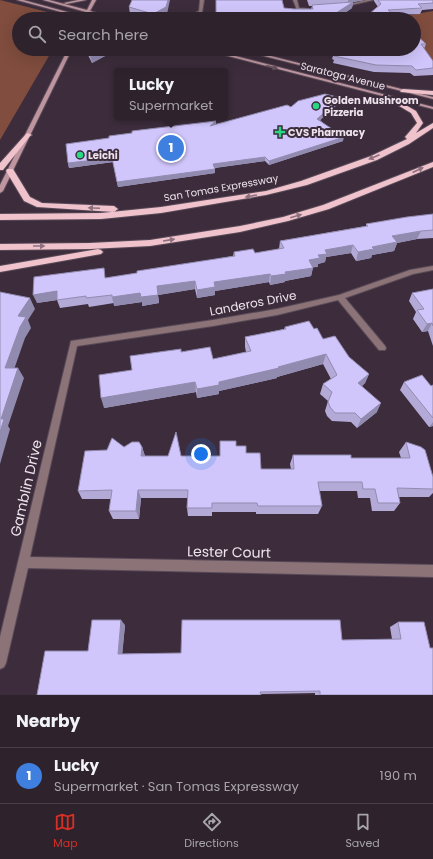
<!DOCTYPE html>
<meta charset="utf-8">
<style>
body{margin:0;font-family:Poppins,sans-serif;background:#3a2f39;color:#f1f3f6}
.you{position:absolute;left:201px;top:454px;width:14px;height:14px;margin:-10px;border:3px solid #fff;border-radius:50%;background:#1a73e8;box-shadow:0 0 0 6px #1a73e833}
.badge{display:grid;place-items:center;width:26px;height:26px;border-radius:50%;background:#d93025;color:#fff;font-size:13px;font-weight:700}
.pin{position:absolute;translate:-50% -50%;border:2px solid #fff;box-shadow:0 1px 4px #0006}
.popup{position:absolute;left:114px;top:68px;width:114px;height:52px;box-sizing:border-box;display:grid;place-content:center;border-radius:4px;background:#2e222d;filter:drop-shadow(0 1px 3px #0005);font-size:13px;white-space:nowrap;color:#a7a4aa}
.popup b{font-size:15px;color:#f1f3f6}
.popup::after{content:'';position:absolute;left:50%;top:100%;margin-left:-8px;border:8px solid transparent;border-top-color:#2e222d}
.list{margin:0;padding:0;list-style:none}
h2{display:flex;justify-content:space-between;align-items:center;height:52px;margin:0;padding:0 16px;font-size:17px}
h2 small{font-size:13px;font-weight:400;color:#a7a4aa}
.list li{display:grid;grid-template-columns:26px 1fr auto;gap:12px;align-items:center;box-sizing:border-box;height:56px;padding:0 16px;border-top:1px solid #493f49}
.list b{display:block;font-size:15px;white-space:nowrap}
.list p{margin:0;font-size:13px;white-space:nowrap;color:#a7a4aa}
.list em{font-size:13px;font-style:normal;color:#a7a4aa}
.icon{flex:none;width:22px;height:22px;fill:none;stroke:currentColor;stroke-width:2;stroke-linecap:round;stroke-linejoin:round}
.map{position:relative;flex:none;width:433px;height:695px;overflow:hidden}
.search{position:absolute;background:#2e222d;box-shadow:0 4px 16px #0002;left:12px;right:12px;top:12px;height:44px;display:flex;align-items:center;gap:10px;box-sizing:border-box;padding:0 14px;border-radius:22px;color:#a7a4aa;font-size:15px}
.sheet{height:108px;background:#2e222d}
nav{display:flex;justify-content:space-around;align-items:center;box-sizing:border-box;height:56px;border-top:1px solid #493f49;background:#2e222d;font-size:11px;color:#a7a4aa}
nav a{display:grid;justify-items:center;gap:2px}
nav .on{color:#d93025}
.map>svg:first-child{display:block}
</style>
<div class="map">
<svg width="433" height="695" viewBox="0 0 433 695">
<rect width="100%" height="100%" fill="#3d2d3c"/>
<!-- green -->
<path fill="#804d3e" d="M0 0 71 18 19 19V49H53L0 140Z
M433 11V63L414 36V19H402L400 17Z"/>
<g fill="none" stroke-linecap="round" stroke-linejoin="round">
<!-- minor casing -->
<g stroke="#594a58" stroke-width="2">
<path id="minor" d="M200 0H204L202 13 189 19H184L199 11Z
M293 0H297L299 8 309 9 297 10Z
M366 0H373L343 7 341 6Z
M433 266V270L413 274 345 298 385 346 386 348 385 350H379L338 300 277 315 213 326 77 346 30 557 433 565V577L28 568 6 663 4 667 0 669V637L71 341 213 320 277 309 339 295 410 270Z"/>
</g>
<!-- secondary casing -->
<g stroke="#594a58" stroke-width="2">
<path id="secondary" d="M17 0H23L93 19H87Z
M43 0H49L87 10 92 0H96L90 11 119 19H113L89 13 87 16H85L86 12Z
M78 0H86L66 4 64 3Z
M68 49H72L3 191 0 193V185Z
M201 49H208L433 107V109Z
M236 49H243L433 97V99Z"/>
</g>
<!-- trunk casing -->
<g stroke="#594a58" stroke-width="2">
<path id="trunk" d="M403 89 433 91V95L401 92 400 91Z
M384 95H388L416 111 423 123 416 133 433 123V128L409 144 377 160 307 185 266 195 161 213 101 219 0 220V214L101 213 161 207 266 191 301 181 371 156 407 139 405 137 417 123 411 113 384 97Z
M28 133 32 135 30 136 3 170H0V163L26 134Z
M433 162V167L329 209 288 221 240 232 150 246 90 249 0 250V244L90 243 150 240 240 226 283 217 323 205Z
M7 169H13L30 197 42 203 114 206 118 209 114 212 37 207 24 201 6 171Z
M98 249 101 250 103 252 101 254 0 272V266Z"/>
</g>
<!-- minor -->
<use href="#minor" fill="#8c7378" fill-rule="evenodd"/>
<!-- secondary -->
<use href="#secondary" fill="#bf969f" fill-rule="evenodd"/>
<!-- trunk -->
<use href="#trunk" fill="#efc2cc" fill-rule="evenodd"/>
</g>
<!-- wall -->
<path fill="#b4aad8" d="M307 0H364L353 2 352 8 336 19H187L216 15 284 8 294 9H311L312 6H309Z
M374 0H433V9L422 10 420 14 394 15 378 7 374 1Z
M129 7 167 14 157 19H148L130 14Z
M414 33 426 44 424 49 433 61V75L414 76 410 73 374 72 333 63 334 60 332 59 333 56H331V53L329 52V49H414Z
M86 49H118L92 63 87 53Z
M279 49H290L287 51Z
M341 98 340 102 320 120 343 141 269 165 265 161 215 168V173L118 187 113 162 69 168 68 163 109 138 216 124 291 107Z
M433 214V238L417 239 397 243 394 251 372 255 371 258 356 261 351 253 326 257 325 262 318 264V267H313L311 276 285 281V282L270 285 269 282 215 291V295L197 298 195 289 158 295 159 303 142 306V302L114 306V303L89 307 88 304 60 308 57 300 37 303 106 278 137 273 233 256 234 252 255 253 279 249 280 241 366 226V224Z
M433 289V346L428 331 422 332 413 319 416 312 409 301 412 293Z
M285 327 314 329 323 339 349 357 369 374 365 383 362 386 377 412 357 428 351 422 332 421 327 416 325 411 328 401 320 394 323 384 331 379 323 364 277 377V378L219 391V394L197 398 196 392 104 408 132 370 181 352 213 359 246 352 245 347V337L284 329Z
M404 382 431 386 433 385V426L429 427 400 390Z
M406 442 433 477V493L429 497H399L400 503 394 511H372L370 498H358L357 491H319L322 506 318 514H256V512H212V516H188L187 508 188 498H141L139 519H113L109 511 111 499H82L78 491 107 450 124 447H142L145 456H220L236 446 246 453 261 469H291L290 464 293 455 351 458H401L399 452Z
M398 622 433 695H315V693L261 694 88 651 125 625 122 654 181 653 342 640 392 639 390 627Z"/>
<!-- shaded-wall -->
<path fill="#928bb0" d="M168 0H170L167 14 157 19H154L153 14Z
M348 0H364L353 2 352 8 336 19H327L348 4Z
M103 49H118L92 63 90 55Z
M341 98 340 102 317 123V119Z
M216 121V125L210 126Z
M344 137 343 141 269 165V161Z
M265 157V161L213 168V164Z
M112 158 113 162 69 168 68 163Z
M215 169V173L118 187 117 182Z
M421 231 417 239 397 243 394 251 372 255 371 258 356 261 358 252 372 247 392 236Z
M353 245 351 253 326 257 325 262 318 264V267L307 268 309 260 318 255 325 250Z
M313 268 311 276 285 281V282L270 285 271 276 285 272Z
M270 274 269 282 215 291V295L197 298V290L214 282Z
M195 281V289L158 295 159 303 142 306V302L114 306 112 297 157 286Z
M57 291V300L37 303 33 295Z
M30 298 35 309 28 320 31 328 25 338 11 378 5 368 18 316Z
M432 323 428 331 422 332 427 324Z
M326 354 323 364 277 377V378L219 391V394L197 398V389L219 382 278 367Z
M18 368 24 378 8 426 10 429 0 464V432L1 419Z
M369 374 365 383 354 392 358 383Z
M195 382 196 392 104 408 101 398Z
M381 403 377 412 357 428 361 419Z
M433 422V426L429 427Z
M142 447 145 456H141Z
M138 490 141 498 139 519 136 511Z
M121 620 125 625 122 658 118 654Z"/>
<!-- building -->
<path fill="#d1c6fb" stroke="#928bb0" d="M132 0H168L166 7 153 14 129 7Z
M216 0H282L284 8 294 9H313L312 5 353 2 327 19H187V16L216 15Z
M378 0H433V3L418 4 422 8 388 10 399 19H363L381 4Z
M414 33 426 44H421L433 61V68L416 70 412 66 376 65 334 56 337 54 333 53 336 50 332 49H414Z
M87 49H103L90 55Z
M325 94 341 98 317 119 344 137 269 161 265 157 213 164 215 169 117 182 112 158 68 163 66 144 109 138V136L132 133V131L216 121 210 126 287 105 291 107 298 101Z
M433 214V230L421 231 392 236 397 242 372 247 374 249 358 252 353 245 325 250 327 254 318 255 320 258 309 260 313 268 285 272 286 274 271 276 270 274 214 282 215 287 197 290 195 281 157 286 158 295 141 297 140 293 112 297V295L86 298V296L57 300V291L33 295 34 277 104 268 105 278 137 273V271L235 256 234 252 253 249 255 253 284 248 280 241 368 226 366 224 407 217Z
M433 289V326L432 323 427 324 417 310 424 309 412 293Z
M0 292 30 298 18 316 26 317 20 327 5 368H18L1 419H4L0 432Z
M309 321 314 329 317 328 323 339 335 336 349 357 369 374 358 383 381 403 361 419 355 413H335L330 407 328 402 332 392 323 384 337 375 326 354 278 367 279 368 219 382V385L197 389 195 382 101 398 99 375 132 370 130 356 181 349V352L210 347 213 359 251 351 245 337 286 329 285 327Z
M422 375 431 386 433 385V418L404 382Z
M176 432 181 456H220V441H236V446H246V453H260L261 469H294L293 455H351V458H410L406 442 421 447 425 450 433 477V489L397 488 400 503H378L375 489H363L362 482H318L322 506H258L257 503H212V508H187L188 490H138L136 511H109L112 490 78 491 85 451 107 450 112 438 124 447 132 442H139L142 447 141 456H168Z
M92 620H121L118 654 181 653 182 620H340L342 640 401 639 398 622H424L430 648H433V695H320V691L260 692 261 695H37L45 651H88Z"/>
<!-- one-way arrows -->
<defs><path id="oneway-solid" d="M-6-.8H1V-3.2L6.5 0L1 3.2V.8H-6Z"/></defs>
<use fill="#6a525f" href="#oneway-solid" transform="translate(272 67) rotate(14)"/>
<g fill="#8d707d">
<use href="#oneway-solid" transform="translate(374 157) rotate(157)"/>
<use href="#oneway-solid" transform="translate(418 170) rotate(-25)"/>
<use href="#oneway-solid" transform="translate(251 196) rotate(170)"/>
<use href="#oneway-solid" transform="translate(94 208) rotate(-178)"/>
<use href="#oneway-solid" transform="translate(296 216) rotate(-16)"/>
<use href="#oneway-solid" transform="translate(169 240) rotate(-9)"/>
<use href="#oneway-solid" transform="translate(39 246)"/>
</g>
<!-- markers -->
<g fill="#29d885" stroke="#3d2d3c" stroke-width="1.5">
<circle cx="316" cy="106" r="4"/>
<path d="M278 126h4v4h4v4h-4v4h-4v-4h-4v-4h4z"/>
<circle cx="80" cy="155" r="4"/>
</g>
<g text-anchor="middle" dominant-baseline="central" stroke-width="4" stroke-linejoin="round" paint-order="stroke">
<!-- far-street labels -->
<g font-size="10" fill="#eee3ec" stroke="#3d2d3c">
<text transform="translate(343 76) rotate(14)">Saratoga Avenue</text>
<text transform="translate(221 188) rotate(-10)">San Tomas Expressway</text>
</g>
<!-- far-poi labels -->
<g font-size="10" font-weight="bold" fill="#eee3ec" stroke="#3d2d3c" text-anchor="start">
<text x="324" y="100">Golden Mushroom<tspan x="324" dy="12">Pizzeria</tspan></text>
<text x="288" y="132">CVS Pharmacy</text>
<text x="88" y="155">Leichi</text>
</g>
<!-- street labels -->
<g font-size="12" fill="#eee3ec" stroke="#3d2d3c">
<text transform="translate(253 303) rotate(-11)">Landeros Drive</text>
</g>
<!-- near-street labels -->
<g font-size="14" fill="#eee3ec" stroke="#3d2d3c">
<text transform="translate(26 488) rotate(-77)">Gamblin Drive</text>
<text transform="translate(229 552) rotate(1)">Lester Court</text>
</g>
</g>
</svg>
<div class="you"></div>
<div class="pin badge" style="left:171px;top:148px;background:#3f7fe0">1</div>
<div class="popup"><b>Lucky</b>Supermarket</div>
<div class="search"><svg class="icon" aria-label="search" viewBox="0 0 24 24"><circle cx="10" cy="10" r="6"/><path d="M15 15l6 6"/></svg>Search here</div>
</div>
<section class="sheet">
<h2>Nearby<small></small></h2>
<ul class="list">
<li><span class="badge" style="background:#3f7fe0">1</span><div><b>Lucky</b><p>Supermarket · San Tomas Expressway</p></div><em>190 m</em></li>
</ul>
</section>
<nav>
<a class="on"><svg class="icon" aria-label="map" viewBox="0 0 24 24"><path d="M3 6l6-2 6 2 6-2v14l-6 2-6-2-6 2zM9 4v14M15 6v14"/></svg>Map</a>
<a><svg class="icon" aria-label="directions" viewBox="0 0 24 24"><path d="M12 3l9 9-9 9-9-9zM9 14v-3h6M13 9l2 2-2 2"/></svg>Directions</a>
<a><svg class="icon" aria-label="saved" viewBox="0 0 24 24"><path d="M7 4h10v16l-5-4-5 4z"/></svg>Saved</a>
</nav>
